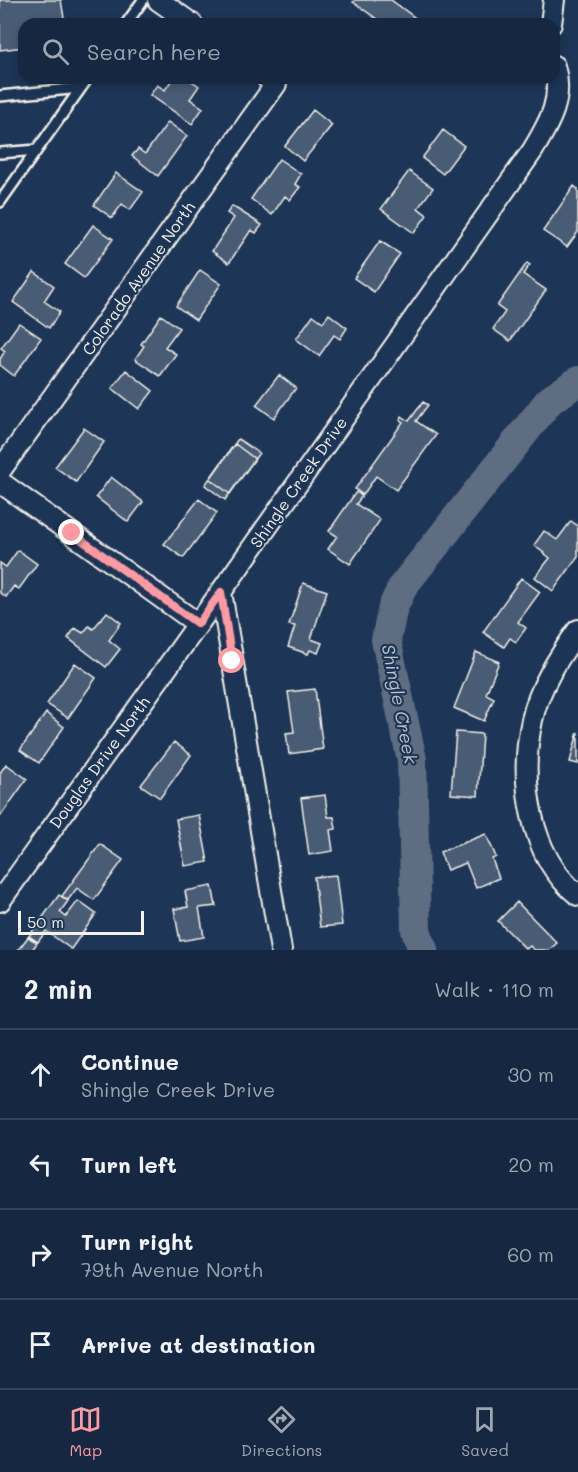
<!DOCTYPE html>
<meta charset="utf-8">
<style>
body{margin:0;font-family:Mali,sans-serif;background:#1f3048;color:#f1f3f6}
.scale{position:absolute;left:18px;bottom:15px;width:126px;box-sizing:border-box;padding-left:6px;border:3px solid #f4f1e8;border-top:0;font-size:16px;line-height:21px;white-space:nowrap;color:#f4f1e8;-webkit-text-stroke:4px #1d3557;paint-order:stroke}
.stop{position:absolute;width:18px;height:18px;margin:-14px;border:4px solid #ff9aa2;border-radius:50%;background:#fff}
.stop.end{background:#ff9aa2;border-color:#fff;box-shadow:0 2px 6px #0008}
.list{margin:0;padding:0;list-style:none}
h2{display:flex;justify-content:space-between;align-items:center;height:78px;margin:0;padding:0 24px;font-size:26px}
h2 small{font-size:20px;font-weight:400;color:#9ea6b1}
.list li{display:grid;grid-template-columns:39px 1fr auto;gap:18px;align-items:center;box-sizing:border-box;height:90px;padding:0 24px;border-top:2px solid #35445a}
.list b{display:block;font-size:22px;white-space:nowrap}
.list p{margin:0;font-size:20px;white-space:nowrap;color:#9ea6b1}
.list em{font-size:20px;font-style:normal;color:#9ea6b1}
.icon{flex:none;width:33px;height:33px;fill:none;stroke:currentColor;stroke-width:2;stroke-linecap:round;stroke-linejoin:round}
.map{position:relative;flex:none;width:578px;height:950px;overflow:hidden}
.search{position:absolute;background:#162841;box-shadow:0 3px 9px #0003;left:18px;right:18px;top:18px;height:66px;display:flex;align-items:center;gap:15px;box-sizing:border-box;padding:0 21px;border-radius:18px;color:#9ea6b1;font-size:22px}
.sheet{height:438px;background:#162841}
nav{display:flex;justify-content:space-around;align-items:center;box-sizing:border-box;height:84px;border-top:2px solid #35445a;background:#162841;font-size:16px;color:#9ea6b1}
nav a{display:grid;justify-items:center;gap:3px}
nav .on{color:#ff9aa2}
.map>svg:first-child{display:block}
</style>
<div class="map">
<svg width="578" height="950" viewBox="0 0 578 950">
<rect width="100%" height="100%" fill="#1d3557"/>
<filter id="ink" filterUnits="userSpaceOnUse"><feTurbulence type="fractalNoise" baseFrequency=".0167" numOctaves="2"/><feDisplacementMap in="SourceGraphic" scale="12" xChannelSelector="R" yChannelSelector="G"/><feConvolveMatrix kernelMatrix="1 2 1 2 8 2 1 2 1" color-interpolation-filters="sRGB"/></filter>
<g filter="url(#ink)">
<g fill="none" stroke-linecap="round" stroke-linejoin="round">
<!-- river -->
<path stroke="#5e6d82" stroke-width="30" d="M423 950 416 930 412 760 386 640 393 607 403 586 549 401 578 381"/>
</g>
<!-- building -->
<path fill="#485b74" stroke="#f4f1e8" stroke-width="1.5" d="M0 0H61L65 24H24V47L0 50Z
M355 0H391L418 20 415 24H384L353 2Z
M173 78H187L199 86 190 99 203 108 192 124 150 95 157 85 165 90Z
M313 110 332 125 303 161 285 146Z
M168 122 187 136 158 176 132 156 138 149 145 154Z
M443 130 464 146 443 174 422 158Z
M279 159 301 174 295 184 300 187 290 200 285 196 272 215 251 199Z
M409 171 433 188 418 208 427 215 414 233 381 209Z
M116 173 143 192 130 210 122 204 112 218 94 205Z
M574 186 578 189V232L567 247 543 231Z
M232 206 262 225 256 233 251 230 229 263 212 251 234 218 227 213Z
M93 225 113 239 84 278 65 264Z
M380 241 400 254 374 292 354 278Z
M527 263 530 265 523 274 546 290 510 341 493 329 505 312 497 306Z
M200 270 221 284 196 320 176 306Z
M34 272 54 286 44 301 60 312 49 328 13 302Z
M329 314 347 328 340 339 334 335 319 356 296 339 313 315 323 322Z
M161 315 179 328 165 347 176 354 160 376 135 359 144 346 141 344Z
M19 323 41 338 14 376 0 365V359L5 351 1 348Z
M126 370 153 391 139 409 112 388Z
M279 375 296 388 274 418 256 405Z
M423 402 428 405 416 421 436 435 396 490 376 476 363 495 355 489 403 422 400 420 402 416 409 421Z
M84 428 104 442 76 482 55 467Z
M238 439 259 453 225 500 205 485Z
M235 444 255 459 230 494 210 479Z
M111 477 143 502 128 522 96 497Z
M356 492 362 496 356 504 380 520 350 564 328 549 337 536 329 531Z
M199 499 217 513 183 558 164 544Z
M571 521 578 526V557L553 591 535 577 550 558 534 545 544 531 557 540Z
M18 550 37 564 19 589 14 586 6 597 0 593V563L6 567Z
M521 578 540 592 518 622 526 628 516 642 510 638 504 647 483 632Z
M303 583 327 591 311 639 322 643 318 653 310 650 308 654 288 647 295 626 289 625Z
M107 612 121 623 109 640 120 649 106 667 68 638 75 628 83 633 89 626 93 629Z
M476 652 499 662 486 694 494 698 484 721 454 708Z
M75 663 96 678 68 718 47 704Z
M315 689 323 749 289 754 286 733 294 732 288 692Z
M46 713 64 727 39 763 20 750Z
M456 732 482 734 478 796 451 794Z
M578 732V764L570 762Z
M174 742 191 755 160 798 141 785Z
M6 764 27 779 0 817V773Z
M325 795 328 817H334L336 829 330 830 333 851 309 855 301 798Z
M199 815 208 862 185 866 176 819Z
M486 834 496 857 492 859 499 878 476 888 466 863 447 870 440 852Z
M100 844 123 860 94 900 77 888 68 900 62 896Z
M336 875 342 925 320 927 314 877Z
M212 886 216 906 199 908 204 937 180 941 174 909 188 907 185 891Z
M59 895 68 901 60 912 66 917 78 901 96 914 71 949 46 931 38 942 29 936Z
M517 902 557 943 549 950H534L530 946 526 949 498 921Z
M28 937 37 943 32 950H18Z"/>
<g fill="none" stroke-linecap="round" stroke-linejoin="round">
<!-- service casing -->
<g stroke="#f4f1e8" stroke-width="14">
<path id="service" d="M126 24 143 0
M0 96 80 88
M0 153 37 150
M0 202 88 78"/>
</g>
<!-- minor casing -->
<g stroke="#f4f1e8" stroke-width="24">
<path id="minor" d="M158 0 192 24
M551 24 554 0
M0 471 276 84 267 78
M0 482 198 624
M578 630C559 657 539 687 532 720 519 779 529 856 578 895
M0 901 221 592
M281 950 221 592 533 150C549 123 564 99 554 66"/>
</g>
<!-- service -->
<use href="#service" stroke="#1d3557" stroke-width="9"/>
<!-- minor -->
<use href="#minor" stroke="#1d3557" stroke-width="20"/>
</g>
</g>
<g fill="none" stroke-linecap="round" stroke-linejoin="round" filter="url(#ink)">
<!-- route -->
<path stroke="#ff9aa2" stroke-width="8" d="M72 533 198 624 221 592 232 661"/>
</g>
<g text-anchor="middle" dominant-baseline="central" stroke-width="4.5" stroke-linejoin="round" paint-order="stroke">
<!-- street labels -->
<g font-size="16" fill="#f4f1e8" stroke="#1d3557">
<text transform="translate(138 278) rotate(-55)">Colorado Avenue North</text>
<text transform="translate(298 482) rotate(-55)">Shingle Creek Drive</text>
<text transform="translate(99 762) rotate(-54)">Douglas Drive North</text>
</g>
<!-- water labels -->
<g font-size="18" font-style="italic" fill="#c0c3c4" stroke="#1d3557">
<text transform="translate(400 704) rotate(79)">Shingle Creek</text>
</g>
</g>
</svg>
<div class="scale">50 m</div>
<div class="stop" style="left:232px;top:661px"></div>
<div class="stop end" style="left:72px;top:533px"></div>
<div class="search"><svg class="icon" aria-label="search" viewBox="0 0 24 24"><circle cx="10" cy="10" r="6"/><path d="M15 15l6 6"/></svg>Search here</div>
</div>
<section class="sheet">
<h2>2 min<small>Walk · 110 m</small></h2>
<ul class="list">
<li><svg class="icon" aria-label="ahead" viewBox="0 0 24 24"><path d="M12 20V5M6 11l6-6 6 6"/></svg><div><b>Continue</b><p>Shingle Creek Drive</p></div><em>30 m</em></li>
<li><svg class="icon" aria-label="left" viewBox="0 0 24 24"><path d="M17 20v-9H6M10 6l-5 5 5 5"/></svg><div><b>Turn left</b></div><em>20 m</em></li>
<li><svg class="icon" aria-label="right" viewBox="0 0 24 24"><path d="M7 20v-9h11M14 6l5 5-5 5"/></svg><div><b>Turn right</b><p>79th Avenue North</p></div><em>60 m</em></li>
<li><svg class="icon" aria-label="arrive" viewBox="0 0 24 24"><path d="M6 21V4h12l-3 4 3 4H6"/></svg><div><b>Arrive at destination</b></div></li>
</ul>
</section>
<nav>
<a class="on"><svg class="icon" aria-label="map" viewBox="0 0 24 24"><path d="M3 6l6-2 6 2 6-2v14l-6 2-6-2-6 2zM9 4v14M15 6v14"/></svg>Map</a>
<a><svg class="icon" aria-label="directions" viewBox="0 0 24 24"><path d="M12 3l9 9-9 9-9-9zM9 14v-3h6M13 9l2 2-2 2"/></svg>Directions</a>
<a><svg class="icon" aria-label="saved" viewBox="0 0 24 24"><path d="M7 4h10v16l-5-4-5 4z"/></svg>Saved</a>
</nav>
